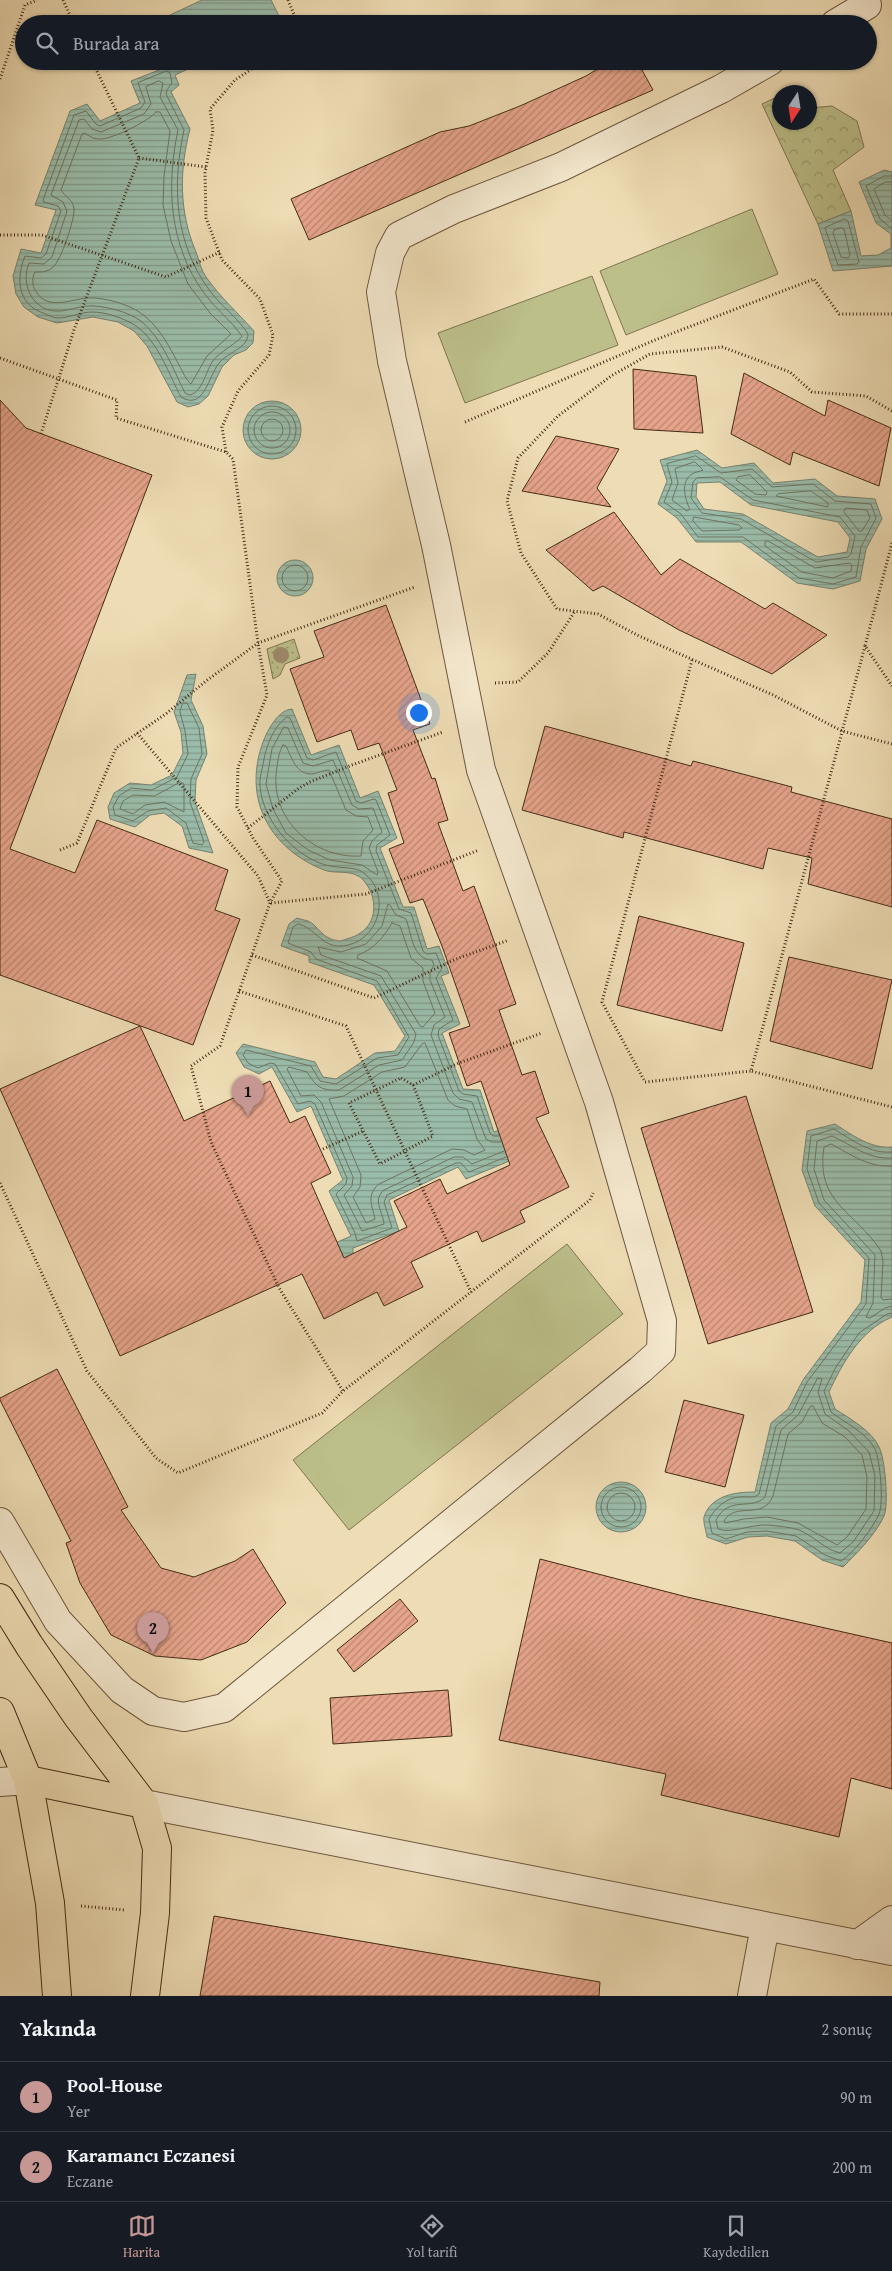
<!DOCTYPE html>
<html lang="tr">
<meta charset="utf-8">
<style>
body{margin:0;font-family:"Gentium Book Plus",serif;background:#242831;color:#f1f3f6}
.compass{position:absolute;left:772px;top:85px;width:45px;height:45px;border-radius:50%;background:#171b24;box-shadow:0 1px 4px #0004;rotate:192deg}
.you{position:absolute;left:418px;top:712px;width:18px;height:18px;margin:-12px;border:4px solid #fff;border-radius:50%;background:#1a73e8;box-shadow:0 0 0 8px #1a73e833}
.badge{display:grid;place-items:center;width:32px;height:32px;border-radius:50%;background:#c59692;color:#111;font-size:16px;font-weight:700}
.pin{position:absolute;translate:-50% -41px;filter:drop-shadow(0 1px 2px #0008)}
.pin::after{content:'';position:absolute;top:26px;width:18px;height:15px;background:inherit;clip-path:polygon(0 0,100% 0,50% 100%)}
.list{margin:0;padding:0;list-style:none}
h2{display:flex;justify-content:space-between;align-items:center;height:65px;margin:0;padding:0 20px;font-size:21px}
h2 small{font-size:16px;font-weight:400;color:#9ea1a6}
.list li{display:grid;grid-template-columns:32px 1fr auto;gap:15px;align-items:center;box-sizing:border-box;height:70px;padding:0 20px;border-top:1px solid #363941}
.list b{display:block;font-size:19px;white-space:nowrap}
.list p{margin:0;font-size:16px;white-space:nowrap;color:#9ea1a6}
.list em{font-size:16px;font-style:normal;color:#9ea1a6}
.icon{flex:none;width:28px;height:28px;fill:none;stroke:currentColor;stroke-width:2;stroke-linecap:round;stroke-linejoin:round}
.map{position:relative;flex:none;width:892px;height:1996px;overflow:hidden}
.search{position:absolute;background:#171b24;box-shadow:0 1px 4px #0004;left:15px;right:15px;top:15px;height:55px;display:flex;align-items:center;gap:12px;box-sizing:border-box;padding:0 18px;border-radius:28px;color:#9ea1a6;font-size:19px}
.sheet{height:205px;background:#171b24}
nav{display:flex;justify-content:space-around;align-items:center;box-sizing:border-box;height:70px;border-top:1px solid #363941;background:#171b24;font-size:14px;color:#9ea1a6}
nav a{display:grid;justify-items:center;gap:2px}
nav .on{color:#c59692}
.map>svg:first-child{display:block}
</style>
<div class="map">
<svg width="892" height="1996" viewBox="0 0 892 1996">
<defs>
<pattern id="grass-dots" width="8" height="8" patternUnits="userSpaceOnUse" patternTransform="scale(1.25)"><rect width="8" height="8" fill="#bcbf8a"/><path d="M2 2h.1M6 6h.1" fill="none" stroke="#9a9b70" stroke-width="1.8" stroke-linecap="round"/></pattern>
<pattern id="forest-crowns" width="20" height="18" patternUnits="userSpaceOnUse" patternTransform="scale(1.25)"><rect width="20" height="18" fill="#bcbf8a"/><path d="M2 6a3 3 0 1 1 6 0M12 15a3 3 0 1 1 6 0" fill="none" stroke="#9a9b70"/></pattern>
<pattern id="water-rules" width="6" height="5" patternUnits="userSpaceOnUse" patternTransform="scale(1.25)"><rect width="6" height="5" fill="#9abcaa"/><path d="M0 2.5h6" fill="none" stroke="#7f9989"/></pattern>
<pattern id="building-hatch" width="6" height="6" patternUnits="userSpaceOnUse" patternTransform="scale(1.25)"><rect width="6" height="6" fill="#e6a48b"/><path d="M-1 1l2-2M0 6l6-6M5 7l2-2" fill="none" stroke="#bc8671"/></pattern>
</defs>
<rect width="100%" height="100%" fill="#eedcb4"/>
<filter id="stains"><feTurbulence type="fractalNoise" baseFrequency=".004" numOctaves="4"/><feColorMatrix values="0 0 0 0 .2 0 0 0 0 .09 0 0 0 0 .02 0 0 0 .5 -.17"/></filter>
<radialGradient id="worn" r=".72"><stop offset=".6" stop-color="#630" stop-opacity="0"/><stop offset="1" stop-color="#630" stop-opacity=".3"/></radialGradient>
<!-- grass -->
<path fill="url(#grass-dots)" stroke="#807550" d="M294 639 300 658 285 664 280 675 273 679 267 649Z"/>
<!-- forest -->
<path fill="url(#forest-crowns)" stroke="#807550" d="M779 96 780 122H810V108L832 106 857 121 864 147 833 170 851 211 818 224 762 104Z"/>
<!-- pitch -->
<path fill="#bcbf8a" stroke="#807550" d="M752 209 778 274 626 335 600 271Z
M592 276 618 345 465 403 438 333Z
M567 1244 623 1314 349 1530 293 1460Z"/>
<!-- water -->
<path fill="url(#water-rules)" stroke="#78826f" fill-rule="evenodd" d="M202 0H271L283 24H151Z
M161 61H206L175 75 179 85 171 92 190 129C179 171 179 212 196 252 199 260 201 270 206 277 220 297 238 313 254 331L253 343 246 350 234 355 222 367 208 396 199 404 188 407 177 402 147 346 134 331 118 322 93 317 57 323 38 317 24 307 16 294 13 276 21 249 41 253 56 210 35 205 70 111 87 104 100 121 140 103 131 81 164 68Z
M884 170 892 172V266L833 271 818 224 851 211 861 256 878 255 891 248V234L876 223 859 182Z
M243 430a29 29 0 1 1 58 0a29 29 0 1 1-58 0Z
M697 450 722 468 754 463 773 483 815 479 837 496 875 499 882 519 866 549 860 581 833 589 797 583 741 542H696L677 518 658 504 667 481 660 460ZM720 482 751 505 838 522 850 538 847 552 818 557 743 514 704 509 696 497 697 483Z
M277 578a18 18 0 1 1 36 0a18 18 0 1 1-36 0Z
M196 674 191 700 203 726 207 754 196 780 195 802 213 853 189 848 182 826 164 813 150 815 135 827 110 819 108 807 114 793 130 783 151 785 172 775 183 753 181 732 174 712 187 675Z
M292 709 311 755 339 745 360 798 378 791 397 838 380 848 403 907H414L427 949 439 946 449 973 441 976 460 1024 442 1033 463 1089 480 1090 494 1132 513 1126 519 1157 466 1179 458 1167 389 1200 399 1231 353 1248V1257L341 1262 333 1244 351 1236 329 1191 343 1180 311 1106 297 1112 272 1067 259 1074 244 1067 236 1053 243 1044 315 1062 323 1077 336 1079 375 1053 395 1051 405 1036 374 985 309 962V956L281 946 289 924 297 918C300 919 304 920 308 921 318 925 321 939 339 941 342 941 346 939 350 938 372 931 379 911 370 890 367 885 363 878 358 876 349 870 334 874 324 870 271 849 243 801 262 745 266 733 277 710 292 709Z
M835 1124C852 1135 871 1149 892 1147V1317C861 1330 843 1362 829 1392L835 1409C849 1418 872 1431 879 1447 885 1458 889 1504 884 1516 875 1535 858 1552 843 1567L822 1560 795 1541 767 1536 748 1537 726 1544 707 1537C706 1531 703 1522 704 1517 711 1495 736 1492 755 1492L771 1423 788 1409 803 1380 861 1302 865 1260 815 1206 802 1170 807 1131Z
M596 1507a25 25 0 1 1 50 0a25 25 0 1 1-50 0Z"/>
<g fill="none" stroke-linecap="round" stroke-linejoin="round">
<!-- shore -->
<path stroke="#6f7460" stroke-width="1" d="M167 71 170 73 172 83 167 90 166 94 184 130C172 185 174 243 210 291 222 307 238 318 248 334 248 348 228 352 219 363 208 377 204 411 181 397 169 375 158 341 136 326 124 318 106 312 92 312 81 312 69 318 58 318 53 318 48 315 43 313 17 304 16 278 25 256L41 258 46 254 61 211 58 206 44 202 43 200 74 115 86 111 96 124 100 126 141 108 145 102 138 83Z
M159 81 163 83 160 97 178 130C166 186 169 245 204 293 215 309 231 320 242 336 240 341 219 352 212 362 206 372 202 392 190 395L185 393C173 369 162 338 141 321 128 312 109 307 94 306 82 305 71 310 60 311 33 313 20 284 29 263L44 264 52 257 67 211 63 202 51 195 79 120 84 119 92 129 101 132 144 114 151 104 146 87Z
M156 112H160L170 131 164 176 163 205 171 241 188 284 210 313 231 334 207 356 191 384C186 380 183 372 179 365 166 340 153 315 125 305 116 301 104 299 95 298 75 296 48 314 35 290 32 284 32 277 35 272 42 272 48 272 53 267 61 261 75 218 74 209 73 199 65 197 61 190L82 134 85 133C89 136 93 139 99 139 111 140 149 121 156 112Z
M892 176H884L866 186 880 219 892 229
M892 182H885L874 189 885 215 892 221
M845 219 848 221 859 262 857 264 838 265 825 228Z
M841 228 844 229 850 255 848 258 841 257 833 233 834 230Z
M248 430a24 24 0 1 1 48 0a24 24 0 1 1-48 0Z
M254 430a18 18 0 1 1 36 0a18 18 0 1 1-36 0Z
M261 430a11 11 0 1 1 22 0a11 11 0 1 1-22 0Z
M696 456 721 473 752 469 772 487 813 484 835 501 871 504 876 518 861 547 856 577 833 584 799 578 743 537H698L681 514 664 502 672 482 667 464Z
M695 462 703 470C700 472 696 471 692 474 680 481 685 500 690 509L687 511 672 500 678 483 675 469Z
M750 475 767 492 766 495 755 494 736 480 738 477Z
M720 477 753 500 840 517 855 536 851 554 848 557 816 562 741 519 702 513 691 498 693 482 697 478Z
M811 491 828 503V507L776 496 778 494Z
M846 508 867 510 870 518 862 531H859L844 512Z
M694 517 739 525 742 528 739 530 702 531 693 521Z
M768 541 815 568 849 563 852 565 851 571 833 578 802 572 765 546V542Z
M282 578a13 13 0 1 1 26 0a13 13 0 1 1-26 0Z
M183 703H187L199 728 202 754 191 779 190 802 204 842 202 845 193 843 186 823 166 808 148 811 133 821 115 815 113 807 119 796 131 788 152 790 177 777 188 754 185 731 180 712Z
M284 727 288 728 303 763 313 766 333 760 352 805 359 809 373 808 382 832 372 841 369 848 378 872 377 875 362 865 330 860 308 850 286 833 273 809 266 784 272 749Z
M283 745 286 746C292 758 296 775 313 774 318 773 323 770 329 770L346 810 356 816 368 817 373 830 363 841 361 856C312 859 268 817 277 767 278 759 279 752 283 745Z
M181 782 184 784V812L164 802 145 805 133 814 120 809 123 801 133 795 154 796Z
M392 923 400 926 411 958 423 968V981L435 1013 423 1027 420 1026 387 971 357 958 358 955C374 949 384 937 392 923Z
M425 1043 448 1100 455 1106 467 1109 477 1139 485 1150 474 1155 464 1150 452 1149 379 1184C366 1195 372 1205 375 1219L366 1223 353 1197 360 1187 361 1175 329 1099 344 1096 382 1072 405 1067 422 1044Z
M499 1136H493L490 1133 477 1096 463 1094 459 1091 438 1035 439 1029 453 1020 436 978 442 968 436 953 427 954 423 951 411 913 399 909 376 851 377 845 390 835 376 800 374 799 361 803 356 801 336 752 313 760 307 758 290 718 287 717C274 726 267 744 264 759 263 767 259 778 260 786 262 813 281 839 303 854 310 859 322 865 331 866 339 868 353 867 361 871 394 892 379 945 340 946 322 947 314 927 298 924L293 927 288 943 311 952 316 959 377 981 409 1037 398 1055 377 1058 336 1084 320 1081 311 1066 246 1050 243 1055 248 1063 258 1068 270 1063 275 1064 298 1104 310 1101 315 1104 347 1178 346 1184 336 1194 355 1233 357 1241 392 1228 384 1202 387 1195 456 1163H461L469 1172 506 1157
M501 1142H492L486 1139 472 1102 459 1099 453 1093 431 1035 434 1025 445 1017 430 980V973L434 965 432 960C412 959 412 935 406 919L396 915 390 905 388 904 382 926 366 944 341 952 318 947 321 955 381 976 416 1034 414 1042 402 1060 379 1065 339 1090C320 1091 316 1086 307 1072L289 1067 287 1069 301 1096 314 1095 321 1102 353 1177 352 1186 344 1195 362 1231 384 1224C383 1212 372 1200 384 1190L454 1157H463L472 1164 504 1151
M892 1152C870 1154 852 1140 834 1129L811 1136 807 1169 819 1203 869 1258 866 1304 807 1382 793 1412 776 1426 759 1494C754 1499 747 1496 740 1497 726 1498 716 1507 709 1519L712 1533 726 1539 747 1532 767 1531 796 1536 825 1555 841 1561C854 1553 873 1528 879 1514 884 1502 880 1460 875 1449 866 1432 845 1423 831 1412L824 1391 836 1367 859 1333 887 1314 892 1313
M892 1158C869 1160 852 1145 832 1136L817 1141 814 1169 824 1200 875 1255 873 1303 866 1317 870 1318 885 1308 892 1306
M892 1166C869 1168 850 1154 831 1144L824 1147C815 1203 855 1211 881 1251L883 1261 881 1298 883 1300 892 1299
M818 1378 822 1379 818 1392 825 1414 849 1431 869 1452 875 1476 874 1511 853 1542 840 1553C824 1549 814 1536 799 1530 790 1527 777 1526 768 1525 751 1524 731 1534 718 1529L716 1520C729 1495 752 1511 765 1497L781 1430 798 1415Z
M813 1406 822 1423 845 1437 862 1455 867 1477 866 1509 847 1537 837 1545 798 1523 767 1517 744 1519 725 1523 724 1521C735 1501 763 1521 773 1496L788 1434 802 1422 810 1407Z
M601 1507a20 20 0 1 1 40 0a20 20 0 1 1-40 0Z
M607 1507a14 14 0 1 1 28 0a14 14 0 1 1-28 0Z"/>
</g>
<!-- building -->
<path fill="url(#building-hatch)" stroke="#442b16" d="M611 61H637L653 90 309 240 291 199 440 132 469 126 520 106 586 76Z
M633 369 696 376 703 433 634 429Z
M744 373 825 416 828 400 891 428 879 486 793 452 790 465 731 434Z
M0 400 26 428 152 475 10 849 75 873 97 820 228 870 215 910 240 919 193 1045 0 975Z
M556 436 619 449 597 488 611 507 522 491Z
M614 512 661 575 680 559 765 609 773 603 827 635 772 674 679 630 603 586 593 591 546 550Z
M386 605 430 724 413 730 432 779 435 778 448 820 438 823 463 891 474 886 489 927 516 1004 499 1010 522 1075 535 1071 549 1113 536 1118 569 1187 520 1211 525 1222 482 1242 477 1231 411 1262 423 1287 384 1306 377 1292 324 1319 302 1274 120 1356 0 1089 140 1026 184 1121 270 1081 290 1123 305 1116 331 1173 311 1183 344 1258 407 1227 394 1201 440 1179 447 1194 510 1165 481 1081 467 1086 449 1033 470 1026 442 946 423 899 410 903 389 849 404 843 388 793 397 790 379 743 358 750 351 730 317 742 290 669 324 657 314 631Z
M545 726 691 766 693 761 792 787 791 792 892 819V907L808 884 812 858 768 848 763 869 624 832 623 838 522 810Z
M639 916 744 943 722 1031 617 1005Z
M789 957 892 980 872 1069 770 1041Z
M746 1096 813 1312 708 1344 641 1128Z
M57 1369 128 1507 121 1510 161 1568 194 1577 235 1561 253 1549 286 1603 247 1642 201 1660 155 1656 111 1635 80 1583 66 1543 71 1541 0 1400V1398Z
M684 1400 744 1415 725 1487 665 1472Z
M540 1559 687 1597 892 1643V1789L851 1778 839 1837 661 1795 666 1774 499 1740Z
M400 1599 418 1621 354 1672 337 1650Z
M448 1690 452 1736 333 1744 330 1698Z
M214 1916 600 1982 599 1996H200Z"/>
<g fill="none" stroke-linecap="round" stroke-linejoin="round">
<!-- minor casing -->
<g stroke="#6e573e" stroke-width="30">
<path id="minor" d="M835 24 867 5
M0 1522 58 1621 122 1690 153 1711 184 1717 224 1708 640 1370 661 1351 662 1321 599 1102 481 770 436 545 392 361 381 292 390 253 399 236 454 209 561 167 721 89 770 61
M0 1782 28 1780
M144 1804 892 1951
M857 1945 892 1920
M752 1996 765 1926"/>
</g>
<!-- major casing -->
<g stroke="#442b16" stroke-width="30">
<path id="major" d="M0 1598 29 1645 78 1717 144 1804 157 1848 155 1913 145 1996
M0 1712 28 1780 50 1903 57 1996
M28 1780 144 1804"/>
</g>
<!-- path -->
<path stroke="#442b16" stroke-width="3" stroke-dasharray="1 2.5" stroke-linecap="butt" d="M63 0 74 24
M288 0 298 24
M0 79 25 5 37 0
M139 158 206 167
M0 235H42L166 277 220 252
M0 358 117 400 116 418 226 452 233 459 258 643 267 695 238 767 237 807 253 838 282 881 270 903
M892 411 866 396 812 392 790 372 722 347 650 354 611 376 558 416 518 458 507 501 521 553 557 609 598 614 639 636 773 695 842 731 892 744
M465 422 655 340 814 279 839 314H892
M41 434 74 330 139 158 92 61
M226 452 222 427 238 391 269 355 273 335 260 299 222 260 206 218 205 173 213 130 210 109 235 80 264 61
M892 543 865 646 892 686
M865 646 751 1071 892 1107
M692 660 602 1002 645 1082 751 1071
M495 683 518 682 548 653 575 611
M137 733 258 876 270 903 220 1046 191 1066 211 1142 279 1288 343 1391
M248 828 299 788 310 782 352 765 443 732
M60 850 77 843 116 748 167 713 206 681 258 643 415 587
M271 903 366 894 479 850
M252 955 374 998 456 959 509 940
M239 991 346 1026 471 1292
M401 1078 413 1085 433 1136 380 1164 349 1103Z
M413 1085 459 1063 542 1033
M323 1149 363 1131
M0 1183 87 1371 156 1458 178 1473 322 1413 343 1391 590 1200 593 1193
M81 1906 125 1910"/>
<!-- minor -->
<use href="#minor" stroke="#f4e8ce" stroke-width="28"/>
<!-- major -->
<use href="#major" stroke="#eedcb4" stroke-width="28"/>
</g>
<!-- trees -->
<circle fill="#9e8b6a" cx="281" cy="655" r="8"/>
<rect width="100%" height="100%" filter="url(#stains)"/>
<rect width="100%" height="100%" fill="url(#worn)"/>
</svg>
<svg class="compass" viewBox="-18 -18 36 36"><path d="M0-13l5 13h-10z" fill="#e53935"/><path d="M0 13l5-13h-10z" fill="#9ea1a6"/></svg>
<div class="you"></div>
<div class="pin badge" style="left:248px;top:1116px">1</div>
<div class="pin badge" style="left:153px;top:1653px">2</div>
<div class="search"><svg class="icon" aria-label="search" viewBox="0 0 24 24"><circle cx="10" cy="10" r="6"/><path d="M15 15l6 6"/></svg>Burada ara</div>
</div>
<section class="sheet">
<h2>Yakında<small>2 sonuç</small></h2>
<ul class="list">
<li><span class="badge">1</span><div><b>Pool-House</b><p>Yer</p></div><em>90 m</em></li>
<li><span class="badge">2</span><div><b>Karamancı Eczanesi</b><p>Eczane</p></div><em>200 m</em></li>
</ul>
</section>
<nav>
<a class="on"><svg class="icon" aria-label="map" viewBox="0 0 24 24"><path d="M3 6l6-2 6 2 6-2v14l-6 2-6-2-6 2zM9 4v14M15 6v14"/></svg>Harita</a>
<a><svg class="icon" aria-label="directions" viewBox="0 0 24 24"><path d="M12 3l9 9-9 9-9-9zM9 14v-3h6M13 9l2 2-2 2"/></svg>Yol tarifi</a>
<a><svg class="icon" aria-label="saved" viewBox="0 0 24 24"><path d="M7 4h10v16l-5-4-5 4z"/></svg>Kaydedilen</a>
</nav>
